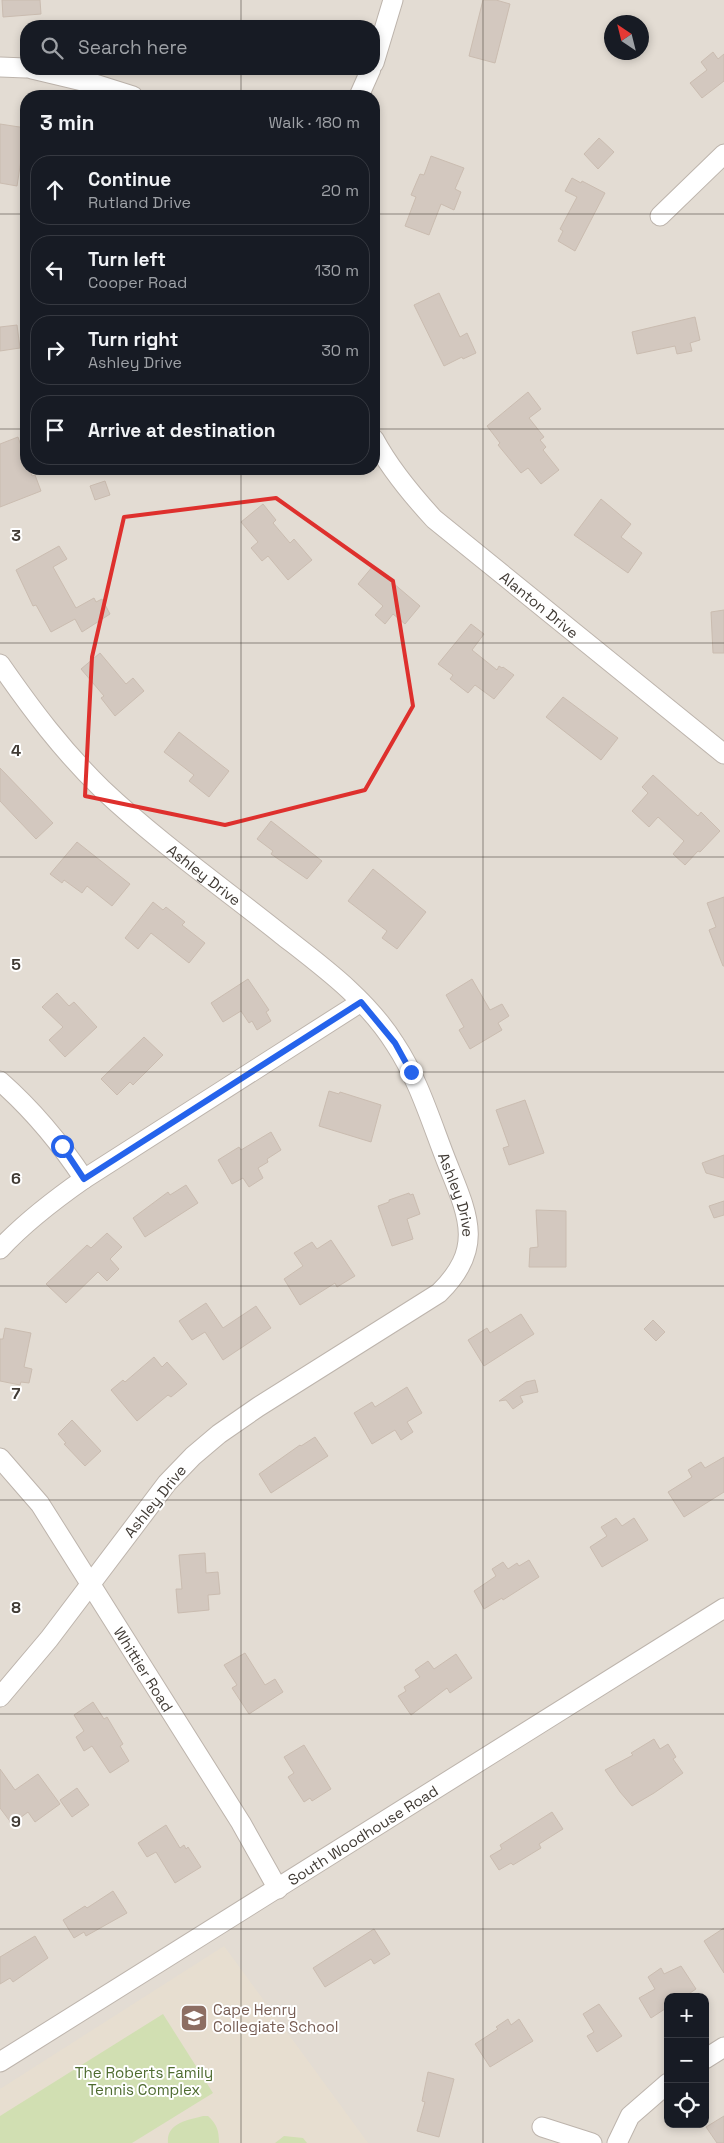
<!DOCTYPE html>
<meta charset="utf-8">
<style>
body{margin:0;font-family:"Space Grotesk",sans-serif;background:#20242c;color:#f1f3f6}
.controls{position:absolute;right:15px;bottom:15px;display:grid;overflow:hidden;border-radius:10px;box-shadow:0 2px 8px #0003}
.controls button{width:45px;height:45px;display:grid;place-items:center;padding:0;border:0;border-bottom:1px solid #363941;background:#171b24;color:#f1f3f6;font:25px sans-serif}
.compass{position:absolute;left:604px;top:15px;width:45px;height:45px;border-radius:50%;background:#171b24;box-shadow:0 2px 8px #0003;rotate:325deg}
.stop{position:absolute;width:15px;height:15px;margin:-11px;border:4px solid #2563eb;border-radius:50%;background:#fff}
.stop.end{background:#2563eb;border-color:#fff;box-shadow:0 1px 5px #0008}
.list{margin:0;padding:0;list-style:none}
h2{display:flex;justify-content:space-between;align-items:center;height:65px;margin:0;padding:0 20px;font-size:21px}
h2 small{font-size:16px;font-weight:400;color:#9ea1a6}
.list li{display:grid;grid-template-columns:32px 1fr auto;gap:15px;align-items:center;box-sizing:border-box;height:70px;margin:0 10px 10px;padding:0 10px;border:1px solid #363941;border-radius:20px}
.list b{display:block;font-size:19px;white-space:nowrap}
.list p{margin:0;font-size:16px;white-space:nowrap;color:#9ea1a6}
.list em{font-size:16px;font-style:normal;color:#9ea1a6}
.icon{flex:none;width:28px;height:28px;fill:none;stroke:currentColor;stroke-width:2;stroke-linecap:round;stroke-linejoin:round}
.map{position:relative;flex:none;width:724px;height:2143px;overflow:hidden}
.search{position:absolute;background:#171b24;box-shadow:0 2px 8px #0003;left:20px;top:20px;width:360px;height:55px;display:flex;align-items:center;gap:12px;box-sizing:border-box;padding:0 18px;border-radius:20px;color:#9ea1a6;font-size:19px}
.panel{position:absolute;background:#171b24;box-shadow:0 2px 8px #0003;left:20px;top:90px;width:360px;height:385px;border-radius:20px}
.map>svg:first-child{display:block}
</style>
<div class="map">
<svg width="724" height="2143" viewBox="0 0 724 2143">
<rect width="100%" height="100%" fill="#f0ebe5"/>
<!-- residential -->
<path fill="#e3dcd3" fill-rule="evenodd" d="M0 0H724V2143H0ZM612 22H642V52H612ZM26 26H374V69H26ZM26 96H374V469H26ZM668 1997H705V2124H668Z"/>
<!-- education -->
<path fill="#e7ded0" d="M224 1946 368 2143H0V2089Z"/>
<!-- green -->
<path fill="#d1dfb2" d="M163 2014 213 2093 132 2143H0V2116Z
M203 2116H208C217 2124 219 2131 219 2143H168C166 2123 188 2120 203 2116Z
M284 2136 303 2138 307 2143H275Z"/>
<!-- building -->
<path fill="#d3c8bf" stroke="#cabcb0" d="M2 0H40L41 14 3 17Z
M483 0H496L510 4 495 63 469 56Z
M713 52 718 59 724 54V81L702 98 690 83 707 70 701 62Z
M0 124 26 128 17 186 0 183Z
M599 138 614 152 598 169 584 154Z
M431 156 464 168 455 189 461 192 454 210 441 204 429 235 405 226 416 197 411 195 420 174 424 175Z
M572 178 581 183 582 181 605 193 575 251 558 241 563 231 560 229 577 197 565 191Z
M439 293 460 337 467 333 476 353 463 359 462 357 444 366 414 305Z
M695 317 700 340 690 343 692 351 677 354 675 346 637 354 632 332Z
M17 325 20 348 0 351V327Z
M528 392 541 409 529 418 544 437 540 440 546 447 543 450 559 470 541 484 528 468 521 473 498 445 500 443 487 426Z
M18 437 26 460V469H30L32 476 35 475 41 491 0 507V444Z
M105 481 110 495 95 500 90 486Z
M601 499 631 524 621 537 642 553 628 573 574 535Z
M263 504 276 520 273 523 290 543 294 539 312 560 288 580 268 556 262 561 251 548 258 542 241 522Z
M59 546 67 559 53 567 76 608 94 598 96 602 102 599 110 614 82 632 75 619 51 632 36 605 33 606 16 570Z
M373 566 420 606 405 624 393 614 385 624 375 615 383 606 358 584Z
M724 610V653H713L711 612Z
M471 624 484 634 472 650 497 670 499 666 502 668 503 667 514 675 494 699 475 685 468 693 450 679 453 675 438 664Z
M100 653 126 684 133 678 144 691 115 716 101 698 104 696 81 669Z
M563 697 618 738 601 760 546 717Z
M179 732 229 771 209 797 189 781 194 775 164 752Z
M0 768 53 823 36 839 0 801Z
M653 775 698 816 701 812 720 831 700 852 698 851 685 865 673 854 684 841 658 817 649 827 632 811 648 793 642 787Z
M271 821 322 861 307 879 271 854 273 851 257 839Z
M77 842 130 884 112 906 87 886 82 893 64 880 62 883 50 874Z
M373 869 426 912 397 949 382 938 387 931 348 901Z
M724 897V966H723L709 930 716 927 707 903Z
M153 902 163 910 166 907 185 922 182 925 205 943 189 963 151 933 138 949 125 938Z
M248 979 269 1010 266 1012 271 1021 257 1030 252 1021 249 1023 241 1011 223 1022 211 1003Z
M472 979 490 1010 502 1004 509 1016 498 1023 502 1030 470 1049 459 1030 464 1027 446 995Z
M57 993 69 1006 74 1002 97 1027 65 1057 49 1040 63 1027 42 1007Z
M144 1037 163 1055 133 1085 130 1082 117 1095 101 1079Z
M329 1091 339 1094 340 1092 381 1105 371 1142 319 1126Z
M525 1100 544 1153 509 1165 503 1148 509 1146 496 1110Z
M271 1132 281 1150 267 1159 268 1162 258 1168 263 1178 249 1187 243 1178 232 1184 218 1160 239 1147 241 1150Z
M724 1155V1178L706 1173 702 1163Z
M186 1185 198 1203 145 1237 133 1218 168 1192 170 1195Z
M409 1193 410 1195 413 1194 420 1214 407 1219 413 1239 392 1246 378 1206 389 1202V1200Z
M724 1201V1215L714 1218 709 1206Z
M536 1210 566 1211V1267H529L530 1248 538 1247Z
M107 1233 122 1247 110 1259 119 1269 107 1281 98 1272 66 1303 46 1284 87 1245 91 1248Z
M331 1240 355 1276 337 1287 335 1283 300 1305 284 1279 303 1266 294 1253 312 1242 317 1249Z
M206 1303 223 1328 256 1306 271 1328 223 1360 205 1332 192 1340 179 1321Z
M521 1314 534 1334 484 1366 468 1340 487 1328 490 1333Z
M653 1320 665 1332 656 1341 644 1329Z
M5 1328 31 1333 24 1367 32 1369 29 1383 21 1382 20 1385 0 1381V1339H3Z
M154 1357 162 1367 167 1362 187 1384 171 1397 168 1395 137 1421 111 1390 123 1380 125 1382Z
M535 1380 538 1392 520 1396 523 1402 513 1409 506 1400 499 1401 526 1382Z
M407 1387 422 1413 407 1422 413 1432 401 1440 395 1430 372 1444 354 1413 372 1402 375 1407Z
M72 1420 101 1451 85 1466 64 1444 66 1443 58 1434Z
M315 1437 328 1456 271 1493 259 1474 300 1445 301 1446Z
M724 1457V1492L684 1517 668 1492 692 1477 688 1470 701 1462 705 1468Z
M616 1518 622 1526 634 1518 648 1540 602 1567 590 1547 607 1536 601 1527Z
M205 1553 206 1573 218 1572 220 1594 208 1595 209 1610 178 1613 176 1589H182L179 1555Z
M529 1560 539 1577 503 1600 502 1598 484 1609 474 1591 496 1576 492 1569 503 1562 508 1569 517 1563 519 1566Z
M245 1653 265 1685 275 1679 283 1692 249 1714 232 1688 237 1685 224 1665Z
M456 1654 472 1678 450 1693 447 1688 411 1715 398 1696 406 1691 404 1687 420 1677 415 1670 428 1661 434 1669Z
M93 1702 104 1719 107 1717 123 1744 120 1746 129 1761 110 1773 92 1746 84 1751 76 1737 84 1731 74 1715Z
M654 1739 660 1749 668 1744 676 1757 673 1759 683 1773 654 1793 632 1806 620 1792 605 1770 633 1755 631 1753Z
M304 1745 331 1789 312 1801 310 1798 304 1802 288 1777 294 1773 284 1757Z
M0 1769 15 1790 38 1774 60 1804 35 1822 28 1812 12 1824 0 1808Z
M77 1788 89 1805 72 1817 60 1800Z
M552 1812 563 1829 539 1844 541 1848 513 1865 511 1863 499 1870 490 1856 502 1849 500 1845Z
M166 1825 180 1848 184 1845 186 1849 188 1847 201 1867 175 1883 156 1852 147 1857 138 1843Z
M113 1891 127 1913 86 1936 84 1932 74 1938 63 1920 85 1906 87 1908Z
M724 1928V1973L704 1941Z
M374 1929 390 1954 374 1964 371 1959 325 1987 313 1968Z
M35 1936 48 1958 13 1982 10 1978 0 1984V1957Z
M681 1966 696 1989 684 1997H668V2007L651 2018 639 1998 655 1989 648 1977 661 1968 664 1974Z
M599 2004 622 2036 597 2052 587 2036 594 2032 583 2014Z
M508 2019 511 2025 519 2019 533 2041 490 2067 475 2044 498 2029 496 2027Z
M428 2072 454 2079 439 2137 417 2131 425 2102 422 2101Z
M724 2116V2143H717L706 2127Z"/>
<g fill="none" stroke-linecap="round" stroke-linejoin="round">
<!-- minor casing -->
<g stroke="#bdb4ac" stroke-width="21">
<g id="minor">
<path d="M374 63 393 0"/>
<path d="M0 67 26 68"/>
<path d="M32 69 95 84 133 96"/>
<path d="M359 96 371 69"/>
<path d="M660 216 724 154"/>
<path id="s1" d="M374 439C390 469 411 494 434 519L724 754"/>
<path id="s2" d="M0 664C32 710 62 750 102 789 158 842 222 887 282 935 323 967 367 999 395 1044 419 1080 432 1125 448 1165 469 1217 484 1249 439 1293L258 1407 219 1434 193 1456 167 1483 49 1639 0 1697"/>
<path d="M0 1081C34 1111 59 1141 84 1179"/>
<path d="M0 1249C25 1222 54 1200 84 1179L361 1002"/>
<path id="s3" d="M0 1458 40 1504 241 1823 278 1889"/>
<path d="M705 2059 724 2047"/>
<path id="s4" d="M0 2062 724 1608"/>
<path d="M542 2127 592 2143"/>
<path d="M617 2143 630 2116 668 2083"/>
</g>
</g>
<!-- minor -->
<use href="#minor" stroke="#fff" stroke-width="19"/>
</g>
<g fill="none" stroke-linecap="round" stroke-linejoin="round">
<!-- route -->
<path stroke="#2563eb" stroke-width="6" d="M62 1146 84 1179 361 1002 395 1043 411 1072"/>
</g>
<!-- marked area -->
<path fill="none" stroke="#de302d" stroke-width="4" stroke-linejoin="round" d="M276 498 393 581 413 706 365 790 225 825 85 796 92 657 124 517Z"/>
<!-- grid -->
<path fill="none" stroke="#413b35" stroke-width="1" stroke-opacity="0.55" d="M241 0V26M483 0V2143M241 69V96M0 214H26M374 214H724M0 429H26M374 429H724M241 469V2143M0 643H724M0 857H724M0 1072H724M0 1286H724M0 1500H724M0 1714H724M0 1929H724"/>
<!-- icons -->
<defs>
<g id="school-square" transform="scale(1.4375)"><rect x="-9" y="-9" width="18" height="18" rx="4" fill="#8d6e63" stroke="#fff"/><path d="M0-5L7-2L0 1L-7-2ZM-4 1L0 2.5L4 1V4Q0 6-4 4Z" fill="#fff"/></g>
</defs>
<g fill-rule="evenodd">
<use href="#school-square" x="194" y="2018"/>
</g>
<g text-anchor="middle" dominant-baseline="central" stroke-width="4" stroke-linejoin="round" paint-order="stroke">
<!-- street labels -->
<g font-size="15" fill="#413b35" stroke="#fff">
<text stroke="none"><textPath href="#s1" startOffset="236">Alanton Drive</textPath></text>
<text stroke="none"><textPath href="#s2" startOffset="295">Ashley Drive</textPath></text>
<text stroke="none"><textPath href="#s2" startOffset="715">Ashley Drive</textPath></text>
<text transform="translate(155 1501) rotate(-51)">Ashley Drive</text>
<text stroke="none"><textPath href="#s3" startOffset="256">Whittier Road</textPath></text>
<text stroke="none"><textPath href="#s4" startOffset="428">South Woodhouse Road</textPath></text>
</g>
<!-- education labels -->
<g font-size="15" fill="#785e54" stroke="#fff" text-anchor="start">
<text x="213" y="2009">Cape Henry<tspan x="213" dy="17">Collegiate School</tspan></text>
</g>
<!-- park labels -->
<g font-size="15" fill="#4e6b30" stroke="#fff">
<text x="144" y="2072">The Roberts Family<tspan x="144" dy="17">Tennis Complex</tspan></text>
</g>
</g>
<g font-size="16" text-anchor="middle" font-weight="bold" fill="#413b35" stroke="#fff" stroke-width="4" stroke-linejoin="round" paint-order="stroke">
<text x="16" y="541">3</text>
<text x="16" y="756">4</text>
<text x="16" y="970">5</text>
<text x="16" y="1184">6</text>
<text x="16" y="1399">7</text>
<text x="16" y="1613">8</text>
<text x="16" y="1827">9</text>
</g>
</svg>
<div class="controls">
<button>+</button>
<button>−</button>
<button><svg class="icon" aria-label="locate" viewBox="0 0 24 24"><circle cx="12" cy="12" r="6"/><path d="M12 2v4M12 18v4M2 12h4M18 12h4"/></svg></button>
</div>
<svg class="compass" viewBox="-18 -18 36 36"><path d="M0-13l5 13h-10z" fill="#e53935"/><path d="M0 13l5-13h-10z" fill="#9ea1a6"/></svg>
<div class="stop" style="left:62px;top:1146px"></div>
<div class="stop end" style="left:411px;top:1072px"></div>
<div class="search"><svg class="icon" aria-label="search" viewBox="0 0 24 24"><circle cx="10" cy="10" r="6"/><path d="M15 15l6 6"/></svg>Search here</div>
<section class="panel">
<h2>3 min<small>Walk · 180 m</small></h2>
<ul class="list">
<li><svg class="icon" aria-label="ahead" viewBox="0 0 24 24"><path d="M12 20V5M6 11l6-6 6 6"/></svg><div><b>Continue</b><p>Rutland Drive</p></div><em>20 m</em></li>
<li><svg class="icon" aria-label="left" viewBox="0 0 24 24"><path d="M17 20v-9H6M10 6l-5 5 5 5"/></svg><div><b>Turn left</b><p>Cooper Road</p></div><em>130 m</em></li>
<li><svg class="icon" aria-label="right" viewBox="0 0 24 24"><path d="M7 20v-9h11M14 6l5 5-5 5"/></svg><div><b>Turn right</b><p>Ashley Drive</p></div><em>30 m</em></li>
<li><svg class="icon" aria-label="arrive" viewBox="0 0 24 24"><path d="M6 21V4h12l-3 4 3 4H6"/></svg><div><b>Arrive at destination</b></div></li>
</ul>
</section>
</div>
